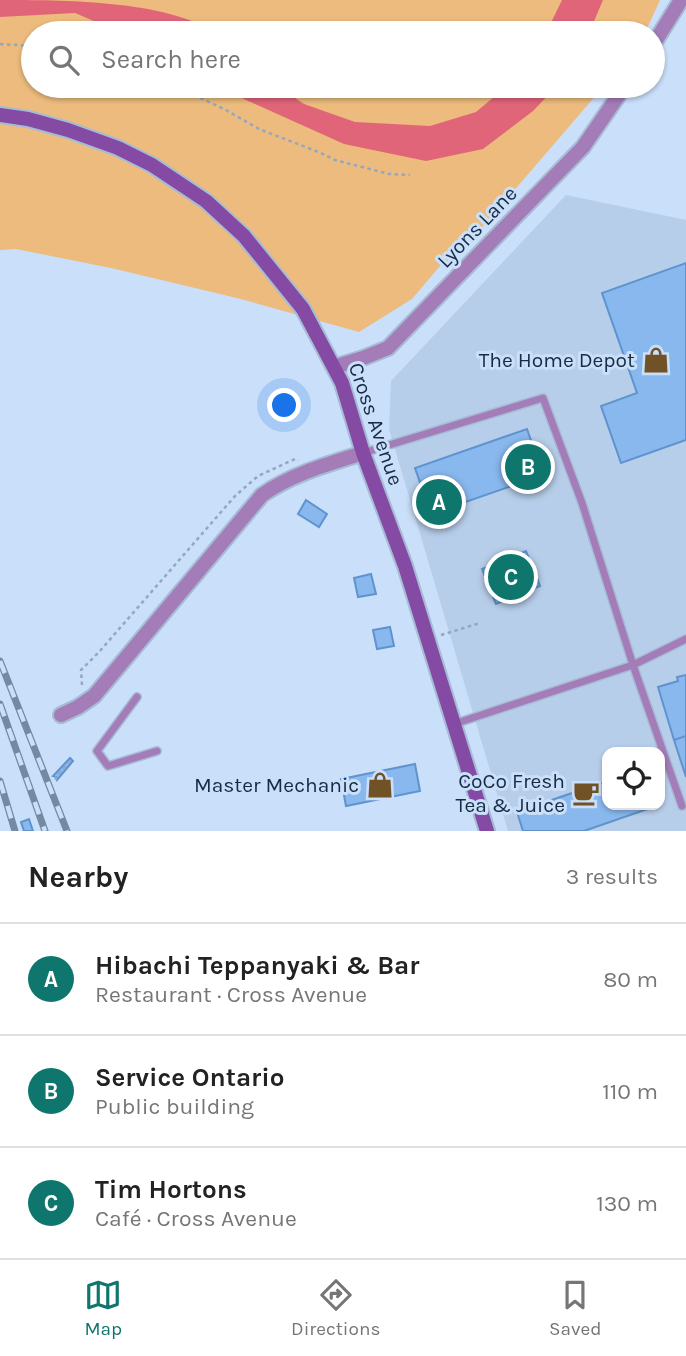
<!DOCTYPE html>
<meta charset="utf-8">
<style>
body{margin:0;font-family:Karla,sans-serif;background:#f2f2f2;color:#222}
.controls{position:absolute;right:21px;bottom:21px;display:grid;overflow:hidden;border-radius:14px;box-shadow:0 2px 5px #0004}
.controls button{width:63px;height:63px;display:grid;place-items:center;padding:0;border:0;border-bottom:2px solid #e0e0e0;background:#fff;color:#222;font:35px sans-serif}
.you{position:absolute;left:285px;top:406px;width:24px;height:24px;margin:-18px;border:5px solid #fff;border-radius:50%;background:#1a73e8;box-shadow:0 0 0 10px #1a73e833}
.badge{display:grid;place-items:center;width:46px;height:46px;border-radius:50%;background:#0f766e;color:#fff;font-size:23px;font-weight:700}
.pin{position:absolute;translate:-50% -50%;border:4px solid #fff;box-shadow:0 2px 7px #0006}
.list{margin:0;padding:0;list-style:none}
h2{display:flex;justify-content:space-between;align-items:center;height:91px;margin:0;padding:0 28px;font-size:30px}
h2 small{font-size:23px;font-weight:400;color:#767676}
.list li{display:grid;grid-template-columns:46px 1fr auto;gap:21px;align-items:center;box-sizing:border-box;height:112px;padding:0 28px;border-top:2px solid #e0e0e0}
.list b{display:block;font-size:26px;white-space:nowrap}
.list p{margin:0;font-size:23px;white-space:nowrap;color:#767676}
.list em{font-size:23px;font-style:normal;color:#767676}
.icon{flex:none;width:38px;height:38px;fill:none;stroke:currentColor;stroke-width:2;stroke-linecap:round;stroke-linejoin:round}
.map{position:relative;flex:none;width:686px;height:831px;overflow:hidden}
.search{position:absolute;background:#fff;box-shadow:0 2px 5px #0004;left:21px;right:21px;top:21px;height:77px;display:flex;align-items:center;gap:18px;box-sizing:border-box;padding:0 24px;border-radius:38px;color:#767676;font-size:26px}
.sheet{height:427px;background:#fff}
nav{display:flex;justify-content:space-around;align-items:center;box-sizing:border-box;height:98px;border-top:2px solid #e0e0e0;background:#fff;font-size:19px;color:#767676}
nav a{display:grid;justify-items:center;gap:4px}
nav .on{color:#0f766e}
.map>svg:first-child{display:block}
</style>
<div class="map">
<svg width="686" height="831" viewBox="0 0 686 831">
<rect width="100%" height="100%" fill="#cadff9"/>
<!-- built -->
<path fill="#b7ceea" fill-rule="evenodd" d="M566 195 686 220V831H508L389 429 391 381ZM607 752H660V805H607Z"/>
<!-- green -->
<path fill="#ecbb7d" d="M0 0H660L645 33H33V86H604L448 267 445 260 412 299 359 332 241 299 111 268 16 249 0 250Z"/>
<!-- water -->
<path fill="#e16578" d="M0 0C61 0 167 0 215 33H122L75 13 0 17Z
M562 0H603L589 33H546Z
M221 86H277L304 104 355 122 430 126 476 112 507 86H557L533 111 483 149 426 161 344 144 244 99Z"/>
<!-- building -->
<path fill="#89b8ee" stroke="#6093ce" stroke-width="2" d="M686 263V440L621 463 601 406 637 393 602 293Z
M527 429 543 475 431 514 415 468Z
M306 500 327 514 319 527 298 514Z
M526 551 540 586 496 604 482 569Z
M371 574 376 594 358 597 354 578Z
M390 627 394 646 377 649 373 630Z
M686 675V736L674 740 658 687 678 681 677 677Z
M686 736V777L674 740Z
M70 758 73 761 57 780 56 777 53 776Z
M415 764 420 791 346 806 341 779Z
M607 781V805H659L584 831H523L517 812Z
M29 819 33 831H24L21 822Z"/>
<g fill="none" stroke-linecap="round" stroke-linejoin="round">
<!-- lane casing -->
<g stroke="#a6bbd5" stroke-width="10">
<path id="lane" d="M363 453 543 398 582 503 633 665 682 806
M137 697 97 751 108 766 157 751
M454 724 633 665 686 639"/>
</g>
<!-- street casing -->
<g stroke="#a6bbd5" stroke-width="18">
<path id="street" d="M653 45 681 0
M334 367 363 358 388 348 583 147 625 86
M61 715 78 707 94 696 262 495C292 474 328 464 363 453"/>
</g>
<!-- secondary casing -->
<g stroke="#a6bbd5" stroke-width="18">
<path id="secondary" d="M0 115 28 119 68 130 118 148 152 165 206 201 244 236 303 309 342 383 363 453 405 566 487 831"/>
</g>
<!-- path -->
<path stroke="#92a7c0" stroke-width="2.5" stroke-dasharray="3.5 3.5" stroke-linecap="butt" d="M0 44 33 46
M175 86 226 110 259 129 321 153 335 160 389 174 410 175
M441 635 480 623
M82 685 81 670 99 652 235 496 258 476 295 459 298 461
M56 780V777L71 760"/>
<!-- lane -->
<use href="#lane" stroke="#a37cb8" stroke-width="7"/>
<!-- street -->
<use href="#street" stroke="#a37cb8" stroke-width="14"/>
<!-- secondary -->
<use href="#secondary" stroke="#854aa3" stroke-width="14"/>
<!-- rail casing -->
<g stroke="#7489a2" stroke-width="7">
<path id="rail" d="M0 661 67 831
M0 704 45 831
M0 781 15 831"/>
</g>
<!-- rail -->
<use href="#rail" stroke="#cadff9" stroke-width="4.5" stroke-dasharray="13" stroke-linecap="butt"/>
</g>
<!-- icons -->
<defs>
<g id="shop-bare" transform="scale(2.1)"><path d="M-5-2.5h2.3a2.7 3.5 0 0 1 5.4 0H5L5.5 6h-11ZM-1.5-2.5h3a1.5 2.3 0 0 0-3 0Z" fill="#715227" stroke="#cadff9" stroke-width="2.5" paint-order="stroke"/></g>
<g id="cafe-bare" transform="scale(2.1)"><path d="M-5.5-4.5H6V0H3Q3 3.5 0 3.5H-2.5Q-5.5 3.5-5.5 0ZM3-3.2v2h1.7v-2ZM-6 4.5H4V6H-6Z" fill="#715227" stroke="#cadff9" stroke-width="2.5" paint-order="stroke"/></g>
</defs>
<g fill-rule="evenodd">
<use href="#shop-bare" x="656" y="360"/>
<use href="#shop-bare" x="380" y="785"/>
<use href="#cafe-bare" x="586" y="793"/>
</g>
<g text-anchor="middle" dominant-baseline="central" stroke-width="6" stroke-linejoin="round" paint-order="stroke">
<!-- street labels -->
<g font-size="21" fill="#172c44" stroke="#cadff9">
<text transform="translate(477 227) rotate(-46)">Lyons Lane</text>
<text transform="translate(376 424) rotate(71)">Cross Avenue</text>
</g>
<!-- poi labels -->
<g font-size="21" fill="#172c44" stroke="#cadff9" text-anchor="end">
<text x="635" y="360">The Home Depot</text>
<text x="565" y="781">CoCo Fresh<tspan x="565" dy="24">Tea &amp; Juice</tspan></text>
<text x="359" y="785">Master Mechanic</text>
</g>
</g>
</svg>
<div class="controls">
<button><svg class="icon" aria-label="locate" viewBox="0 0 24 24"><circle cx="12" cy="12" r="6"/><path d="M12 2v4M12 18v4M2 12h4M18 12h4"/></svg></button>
</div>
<div class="you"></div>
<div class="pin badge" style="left:439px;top:502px">A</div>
<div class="pin badge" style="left:528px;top:467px">B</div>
<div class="pin badge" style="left:511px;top:577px">C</div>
<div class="search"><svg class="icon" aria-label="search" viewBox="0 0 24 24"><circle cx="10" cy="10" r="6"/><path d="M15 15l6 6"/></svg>Search here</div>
</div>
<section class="sheet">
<h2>Nearby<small>3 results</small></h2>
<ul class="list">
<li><span class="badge">A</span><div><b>Hibachi Teppanyaki &amp; Bar</b><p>Restaurant · Cross Avenue</p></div><em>80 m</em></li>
<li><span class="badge">B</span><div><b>Service Ontario</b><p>Public building</p></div><em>110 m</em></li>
<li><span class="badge">C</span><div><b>Tim Hortons</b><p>Café · Cross Avenue</p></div><em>130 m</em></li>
</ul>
</section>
<nav>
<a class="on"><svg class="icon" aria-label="map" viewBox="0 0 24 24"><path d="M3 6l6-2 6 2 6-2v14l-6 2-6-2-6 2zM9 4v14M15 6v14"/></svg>Map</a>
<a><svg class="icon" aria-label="directions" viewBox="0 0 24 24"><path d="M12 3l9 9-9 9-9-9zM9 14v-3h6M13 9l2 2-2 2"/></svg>Directions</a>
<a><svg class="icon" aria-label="saved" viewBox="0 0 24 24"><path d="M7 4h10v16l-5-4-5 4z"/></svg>Saved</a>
</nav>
